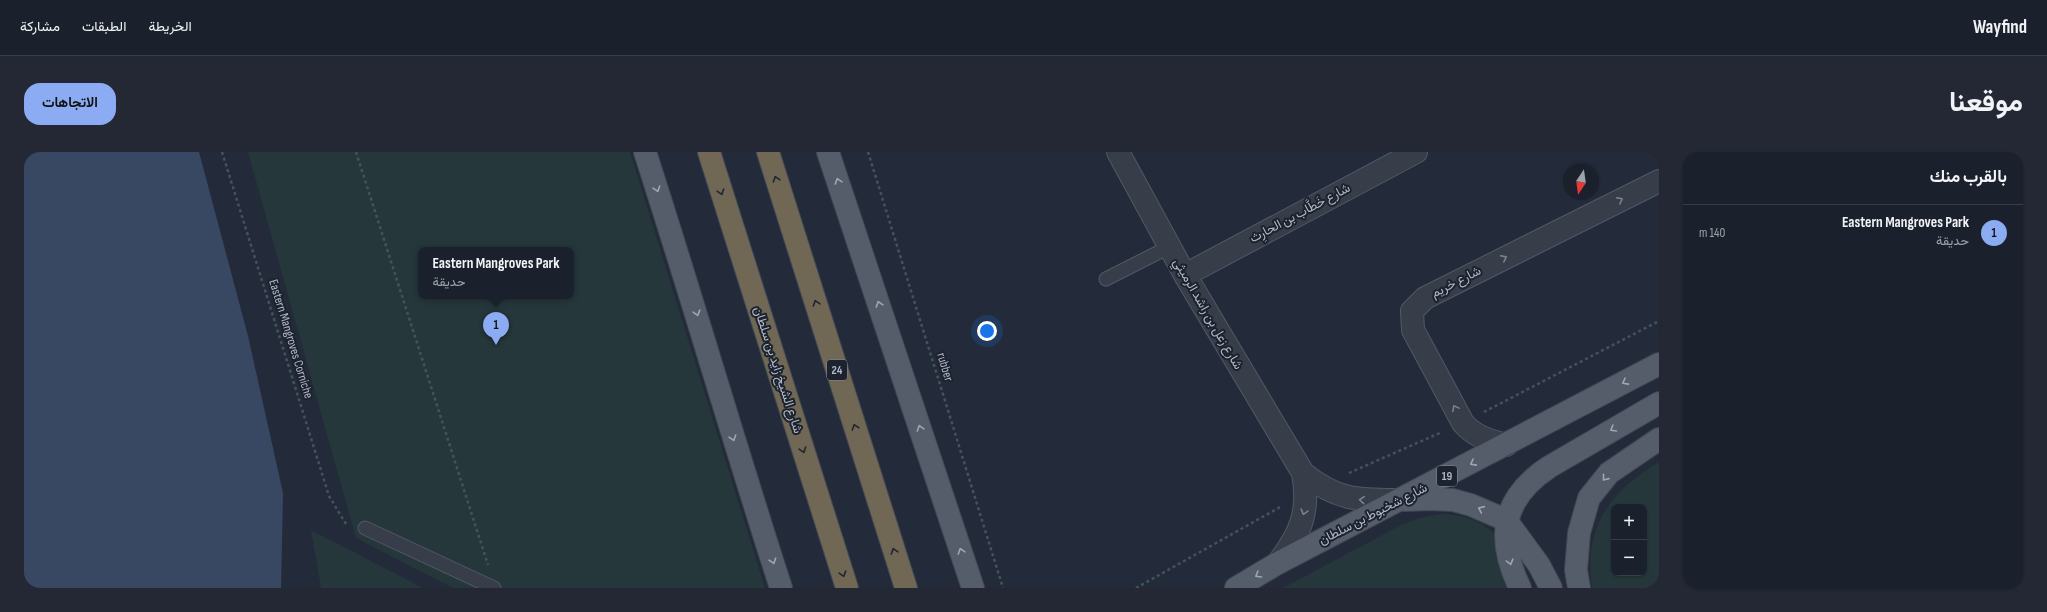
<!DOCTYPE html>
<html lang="ar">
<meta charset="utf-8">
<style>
body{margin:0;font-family:"Sofia Sans Condensed",Vazirmatn,sans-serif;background:#232834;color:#f1f3f6;direction:rtl}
.controls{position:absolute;right:12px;bottom:12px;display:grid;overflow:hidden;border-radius:8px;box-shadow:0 1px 3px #0004}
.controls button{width:36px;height:36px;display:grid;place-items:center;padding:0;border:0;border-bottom:1px solid #383e48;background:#1a202c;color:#f1f3f6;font:20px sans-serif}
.compass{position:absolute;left:1539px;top:12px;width:36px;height:36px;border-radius:50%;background:#1a202c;box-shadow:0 1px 3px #0004;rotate:193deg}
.you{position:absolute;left:963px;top:179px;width:14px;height:14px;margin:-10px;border:3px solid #fff;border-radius:50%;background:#1a73e8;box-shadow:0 0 0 6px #1a73e833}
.badge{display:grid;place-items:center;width:26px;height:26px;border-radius:50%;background:#8babf2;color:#111;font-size:13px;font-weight:700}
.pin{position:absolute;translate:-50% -33px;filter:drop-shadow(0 1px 2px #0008)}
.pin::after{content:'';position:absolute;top:21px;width:14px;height:12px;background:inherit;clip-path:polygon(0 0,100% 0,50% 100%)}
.popup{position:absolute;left:394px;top:95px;width:156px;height:52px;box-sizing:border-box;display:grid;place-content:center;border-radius:8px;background:#1a202c;filter:drop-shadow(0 1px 3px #0005);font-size:13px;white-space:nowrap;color:#9fa3a9}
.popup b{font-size:15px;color:#f1f3f6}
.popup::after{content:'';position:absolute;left:50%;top:100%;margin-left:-8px;border:8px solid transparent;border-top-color:#1a202c}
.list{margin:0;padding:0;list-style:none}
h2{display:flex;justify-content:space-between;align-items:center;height:52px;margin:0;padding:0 16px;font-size:17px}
h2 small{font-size:13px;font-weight:400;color:#9fa3a9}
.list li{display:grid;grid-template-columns:26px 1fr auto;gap:12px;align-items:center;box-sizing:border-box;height:56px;padding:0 16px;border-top:1px solid #383e48}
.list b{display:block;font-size:15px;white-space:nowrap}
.list p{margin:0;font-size:13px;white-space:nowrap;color:#9fa3a9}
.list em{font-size:13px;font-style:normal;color:#9fa3a9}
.map{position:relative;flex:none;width:1635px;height:436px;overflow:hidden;direction:ltr;border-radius:16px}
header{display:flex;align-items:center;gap:24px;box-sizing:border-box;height:56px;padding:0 20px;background:#1a202c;border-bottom:1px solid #383e48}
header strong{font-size:19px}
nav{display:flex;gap:22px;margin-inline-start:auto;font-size:14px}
.intro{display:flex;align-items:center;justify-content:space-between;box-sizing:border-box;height:96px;padding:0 24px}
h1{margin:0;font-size:28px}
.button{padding:10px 18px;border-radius:16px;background:#8babf2;color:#111;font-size:14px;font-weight:700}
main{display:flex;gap:24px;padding:0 24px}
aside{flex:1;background:#1a202c;border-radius:16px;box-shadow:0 1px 3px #0004}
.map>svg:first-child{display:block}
</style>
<header>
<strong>Wayfind</strong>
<nav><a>الخريطة</a><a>الطبقات</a><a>مشاركة</a></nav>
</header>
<div class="intro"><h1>موقعنا</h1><a class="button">الاتجاهات</a></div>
<main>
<aside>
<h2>بالقرب منك<small></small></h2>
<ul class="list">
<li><span class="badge">1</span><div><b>Eastern Mangroves Park</b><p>حديقة</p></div><em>140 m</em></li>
</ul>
</aside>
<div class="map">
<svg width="1635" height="436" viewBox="0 0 1635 436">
<rect width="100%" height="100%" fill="#232b3a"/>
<!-- green -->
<path fill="#25373b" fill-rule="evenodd" d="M224 0H606L741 436H429L332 386ZM397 98H547V144H397Z
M1635 310V436H1568C1559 376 1585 340 1635 310ZM1590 355H1620V421H1590Z
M1417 362C1438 363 1454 367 1470 381L1486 436H1259L1377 373 1395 366Z
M287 378 399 436H297Z"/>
<!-- water -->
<path fill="#394862" d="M0 0H175L224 184 259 341 257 436H0Z"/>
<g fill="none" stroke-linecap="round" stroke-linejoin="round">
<!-- lane casing -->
<g stroke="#525865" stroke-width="15">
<path id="lane" d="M1082 127 1145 95
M341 376 470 436"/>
</g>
<!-- street casing -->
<g stroke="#525865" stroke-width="24">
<path id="street" d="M1094 0 1161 123 1279 321C1314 349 1334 348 1376 348
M1161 123 1392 0
M1482 293C1465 288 1451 285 1439 271L1389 178 1388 159 1401 146 1635 29
M1254 411C1277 381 1286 359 1279 321"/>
</g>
<!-- primary casing -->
<g stroke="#404753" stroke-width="24">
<path id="primary" d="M621 0C668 145 710 291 757 436
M804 0 949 436
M1381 348 1406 347 1429 348 1447 353 1482 368 1515 413 1527 436
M1212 436 1254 411 1635 212
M1496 436C1472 386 1477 347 1525 315L1635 251
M1555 436 1552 418 1555 381 1565 346 1585 321 1635 287"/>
</g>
<!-- highway casing -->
<g stroke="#424855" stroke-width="24">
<path id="highway" d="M685 0 823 436
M744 0 882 436"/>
</g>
<!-- path -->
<path stroke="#435458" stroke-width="2.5" stroke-dasharray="3 3" stroke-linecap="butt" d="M198 0 305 344 322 372
M332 0 464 413
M844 0 979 436
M1460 260 1635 169
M1325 321 1418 280
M1112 436 1258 354"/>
<!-- lane -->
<use href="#lane" stroke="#373e4a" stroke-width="13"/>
<!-- street -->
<use href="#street" stroke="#373e4a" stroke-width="22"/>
<!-- primary -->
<use href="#primary" stroke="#555c6a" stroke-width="22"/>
<!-- highway -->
<use href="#highway" stroke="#706754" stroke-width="22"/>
</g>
<!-- one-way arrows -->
<defs><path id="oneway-chevron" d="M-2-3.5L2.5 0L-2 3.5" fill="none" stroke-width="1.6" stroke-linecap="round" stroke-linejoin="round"/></defs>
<g stroke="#202631">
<use href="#oneway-chevron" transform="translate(752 27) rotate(-108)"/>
<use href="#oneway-chevron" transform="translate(697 40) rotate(72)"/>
<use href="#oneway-chevron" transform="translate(792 151) rotate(-108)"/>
<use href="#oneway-chevron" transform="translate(831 275) rotate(-108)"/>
<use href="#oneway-chevron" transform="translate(779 298) rotate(72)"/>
<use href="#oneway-chevron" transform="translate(870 399) rotate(-108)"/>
<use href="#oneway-chevron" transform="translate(819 422) rotate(72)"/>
</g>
<g stroke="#9fa6b4">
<use href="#oneway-chevron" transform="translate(814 29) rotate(-108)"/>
<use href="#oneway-chevron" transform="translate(633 37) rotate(72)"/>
<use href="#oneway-chevron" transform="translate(855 152) rotate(-108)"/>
<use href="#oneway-chevron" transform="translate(673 161) rotate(74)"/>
<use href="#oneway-chevron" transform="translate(1601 230) rotate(152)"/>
<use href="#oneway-chevron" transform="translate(896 276) rotate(-108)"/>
<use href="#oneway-chevron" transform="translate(1589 277) rotate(149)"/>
<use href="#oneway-chevron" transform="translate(709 286) rotate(73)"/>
<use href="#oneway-chevron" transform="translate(1449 311) rotate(152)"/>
<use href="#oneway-chevron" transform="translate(1581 326) rotate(129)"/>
<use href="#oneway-chevron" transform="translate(1457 357) rotate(-156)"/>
<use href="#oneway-chevron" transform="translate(937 399) rotate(-108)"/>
<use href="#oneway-chevron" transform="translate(749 409) rotate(72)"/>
<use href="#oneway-chevron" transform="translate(1486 410) rotate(75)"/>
<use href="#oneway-chevron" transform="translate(1234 423) rotate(150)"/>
</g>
<g stroke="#7b818e">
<use href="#oneway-chevron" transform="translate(1596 48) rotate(-27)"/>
<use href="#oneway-chevron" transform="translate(1480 106) rotate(-27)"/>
<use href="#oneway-chevron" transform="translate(1431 256) rotate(-118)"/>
<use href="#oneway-chevron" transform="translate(1338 348) rotate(-175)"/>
<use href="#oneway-chevron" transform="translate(1280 360) rotate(106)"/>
</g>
<g text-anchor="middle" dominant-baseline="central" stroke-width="4" stroke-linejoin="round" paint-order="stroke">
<!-- shield labels -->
<g fill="#1c232f" stroke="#858b99" stroke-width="1">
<rect x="803" y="208" width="20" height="20" rx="3"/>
<rect x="1413" y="314" width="20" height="20" rx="3"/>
</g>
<g font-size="12" font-weight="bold" fill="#b2b8c6">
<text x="813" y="218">24</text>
<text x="1423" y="324">19</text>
</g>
<!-- street labels -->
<g font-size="13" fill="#b2b8c6" stroke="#1c232f">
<text transform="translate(1276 61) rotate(-28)">شارع خَطَّاب بن الحارِث</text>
<text transform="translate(1432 130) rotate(-27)">شارع خريم</text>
<text transform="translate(1184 162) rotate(60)">شارع زعل بن راشد الرميثي</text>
<text transform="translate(267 187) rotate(73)">Eastern Mangroves Corniche</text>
<text transform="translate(921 215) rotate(73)">rubber</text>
<text transform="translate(754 218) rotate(72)">شارع الشيخ زايد بن سلطان</text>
<text transform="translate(1349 362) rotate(-27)">شارع شخبوط بن سلطان</text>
</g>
</g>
</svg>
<div class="controls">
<button>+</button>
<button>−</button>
</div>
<svg class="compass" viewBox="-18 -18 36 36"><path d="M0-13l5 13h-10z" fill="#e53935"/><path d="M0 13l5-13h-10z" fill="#9fa3a9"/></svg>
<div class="you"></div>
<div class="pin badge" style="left:472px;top:193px">1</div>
<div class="popup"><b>Eastern Mangroves Park</b>حديقة</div>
</div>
</main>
